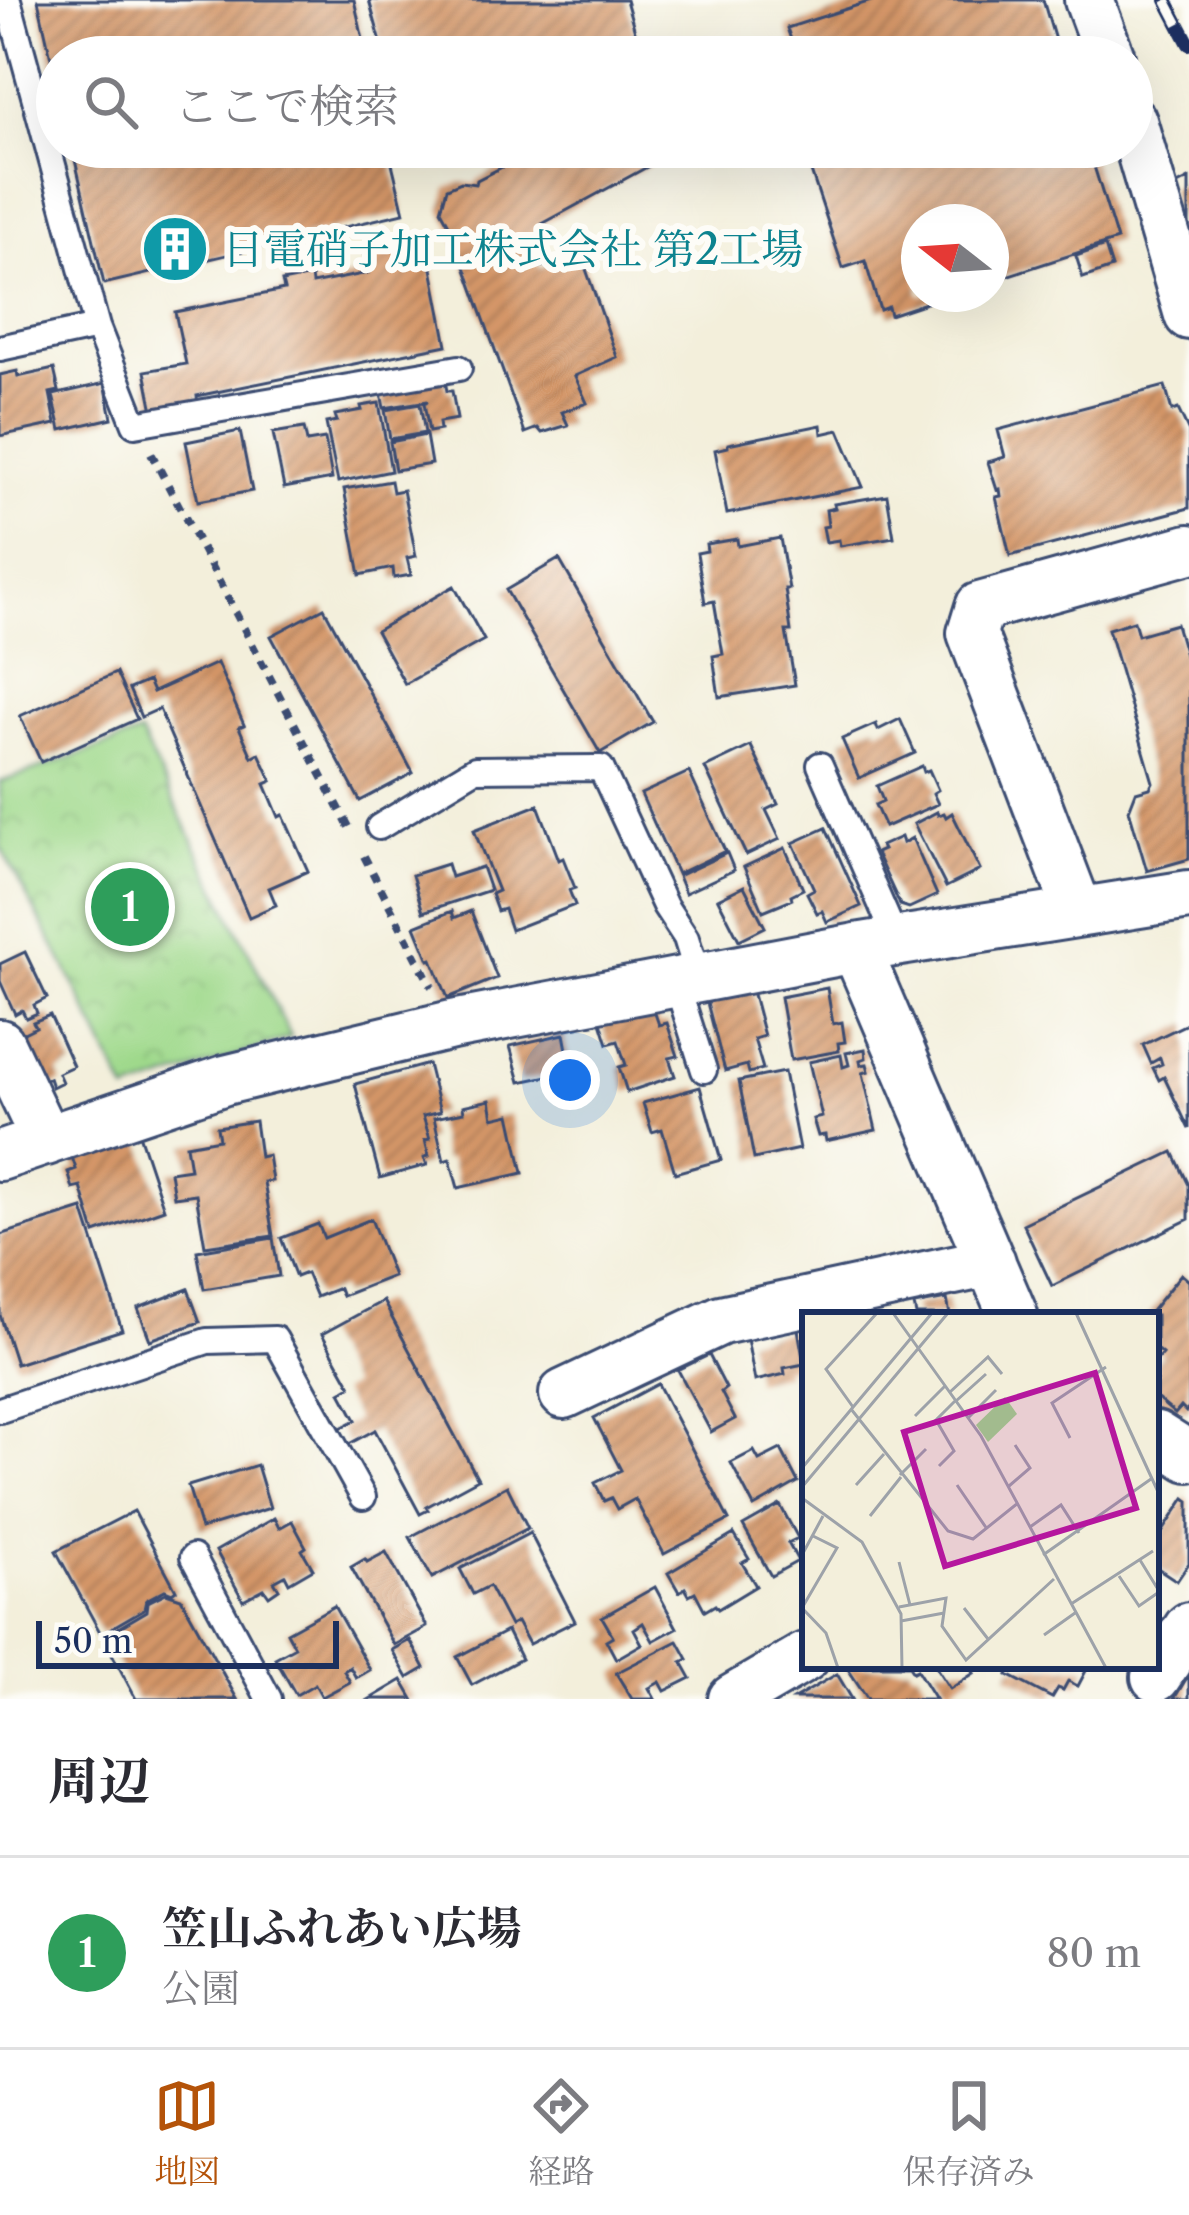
<!DOCTYPE html>
<html lang="ja">
<meta charset="utf-8">
<style>
body{margin:0;font-family:"Libre Caslon Text","Noto Serif JP",serif;background:#f7f7f7;color:#2b2b33}
.compass{position:absolute;left:901px;top:204px;width:108px;height:108px;border-radius:50%;background:#fff;box-shadow:0 12px 48px #0002;rotate:287deg}
.scale{position:absolute;left:36px;bottom:30px;width:303px;box-sizing:border-box;padding-left:12px;border:6px solid #1b2f5e;border-top:0;font-size:33px;line-height:42px;white-space:nowrap;color:#1b2f5e;-webkit-text-stroke:9px #fdfcf7;paint-order:stroke}
.you{position:absolute;left:570px;top:1080px;width:42px;height:42px;margin:-30px;border:9px solid #fff;border-radius:50%;background:#1a73e8;box-shadow:0 0 0 18px #1a73e833}
.badge{display:grid;place-items:center;width:78px;height:78px;border-radius:50%;background:#b45309;color:#fff;font-size:39px;font-weight:700}
.pin{position:absolute;translate:-50% -50%;border:6px solid #fff;box-shadow:0 3px 12px #0006}
.list{margin:0;padding:0;list-style:none}
h2{display:flex;justify-content:space-between;align-items:center;height:156px;margin:0;padding:0 48px;font-size:51px}
h2 small{font-size:39px;font-weight:400;color:#7c7c81}
.list li{display:grid;grid-template-columns:78px 1fr auto;gap:36px;align-items:center;box-sizing:border-box;height:192px;padding:0 48px;border-top:3px solid #e1e1e2}
.list b{display:block;font-size:45px;white-space:nowrap}
.list p{margin:0;font-size:39px;white-space:nowrap;color:#7c7c81}
.list em{font-size:39px;font-style:normal;color:#7c7c81}
.icon{flex:none;width:66px;height:66px;fill:none;stroke:currentColor;stroke-width:2;stroke-linecap:round;stroke-linejoin:round}
.map{position:relative;flex:none;width:1189px;height:1699px;overflow:hidden}
.search{position:absolute;background:#fff;box-shadow:0 12px 48px #0002;left:36px;right:36px;top:36px;height:132px;display:flex;align-items:center;gap:30px;box-sizing:border-box;padding:0 42px;border-radius:66px;color:#7c7c81;font-size:45px}
.sheet{height:348px;background:#fff}
nav{display:flex;justify-content:space-around;align-items:center;box-sizing:border-box;height:168px;border-top:3px solid #e1e1e2;background:#fff;font-size:33px;color:#7c7c81}
nav a{display:grid;justify-items:center;gap:6px}
nav .on{color:#b45309}
.map>svg:first-child{display:block}
</style>
<div class="map">
<svg width="1189" height="1699" viewBox="0 0 1189 1699">
<defs>
<pattern id="park-crowns" width="20" height="18" patternUnits="userSpaceOnUse" patternTransform="scale(3)"><rect width="20" height="18" fill="#9fd98b"/><path d="M2 6a3 3 0 1 1 6 0M12 15a3 3 0 1 1 6 0" fill="none" stroke="#88bb7a"/></pattern>
<pattern id="building-hatch" width="6" height="6" patternUnits="userSpaceOnUse" patternTransform="scale(3)"><rect width="6" height="6" fill="#d49668"/><path d="M-1 1l2-2M0 6l6-6M5 7l2-2" fill="none" stroke="#ab7b59"/></pattern>
</defs>
<rect width="100%" height="100%" fill="#fdfcf7"/>
<filter id="ink" filterUnits="userSpaceOnUse"><feTurbulence type="fractalNoise" baseFrequency=".00833" numOctaves="2"/><feDisplacementMap in="SourceGraphic" scale="24" xChannelSelector="R" yChannelSelector="G"/><feConvolveMatrix kernelMatrix="1 2 1 2 8 2 1 2 1" color-interpolation-filters="sRGB"/></filter>
<filter id="wash" filterUnits="userSpaceOnUse"><feTurbulence type="fractalNoise" baseFrequency=".004" numOctaves="4" result="noise"/><feDisplacementMap in="SourceGraphic" scale="48" xChannelSelector="R" yChannelSelector="G"/><feGaussianBlur stdDeviation="2.7" result="paint"/><feColorMatrix in="noise" values="0 0 0 0 0 0 0 0 0 0 0 0 0 0 0 0 0 1.4 0 .05"/><feComposite in="paint" operator="in"/></filter>
<g filter="url(#wash)">
<rect width="100%" height="100%" fill="#f3efdb"/>
<!-- park -->
<path fill="url(#park-crowns)" stroke="#5d8474" stroke-width="3" d="M140 734 291 1037 127 1093 66 968 0 846V782Z"/>
<g id="blocks">
<!-- building -->
<path fill="url(#building-hatch)" d="M38 0H354L367 57H57L55 76Z
M369 0H626L636 35 613 42 617 57H385Z
M874 0H1043L1060 57H797L787 28Z
M72 147H388L404 213 104 284Z
M541 147H652L660 160 542 224 533 249 540 267 581 255 617 357 575 376 587 403 562 412 568 425 542 433 538 428 525 433 455 239 457 232 452 230 441 210 447 188 461 182 476 184 477 180Z
M803 147H1088L1117 240 991 281V222H919V294L950 295 890 315 888 307 880 310 865 261 843 268Z
M1189 179V249L1170 189Z
M426 238 447 345 197 396 198 402 153 411 145 371 186 364 175 312 284 290 282 282 311 276 312 284 368 273 363 250Z
M1105 246 1112 268 1083 278 1076 256Z
M54 369 59 391 50 393 56 424 0 436V375L17 371 18 377Z
M444 376 447 391H452L457 419 439 422 440 430 429 432 424 403 428 401 384 408 381 393Z
M105 383 112 418 61 430 53 395Z
M1165 386 1172 411 1178 409 1189 432V508L1010 556 996 497 1001 496 1000 489 997 490 988 462 1005 457 998 430Z
M379 403 391 471 338 482 326 423 337 421 335 415 362 410 361 406Z
M420 404 425 433 390 439 385 410Z
M821 425 822 434 839 430 863 487 727 514 715 450 728 447V444Z
M304 428 307 442 325 439 332 479 284 488 273 433Z
M240 431 252 491 198 501 186 442Z
M426 435 431 464 395 470 390 442Z
M391 481 393 492 403 490 416 556 407 558 411 575 394 578 393 568 360 575 344 489Z
M887 495 894 537 840 546 839 540 826 542 823 527 828 526 826 510 835 508 834 504Z
M780 538 789 589H785L791 631H786L795 685 719 697 713 656 723 654 714 601 705 603 697 553 707 551 706 544 737 539 738 546Z
M559 559 653 722 600 753 506 590Z
M454 586 484 640 405 684 376 631Z
M324 608 413 773 360 801 271 636Z
M1134 621 1138 635 1176 624 1189 669V859L1147 871 1129 810 1136 792 1150 788 1153 782 1108 629Z
M217 663 244 725 239 727 252 757 259 753 272 781 265 784 279 817 283 815 308 871 269 888 276 905 249 917 159 709 141 717 129 689 148 681 153 692Z
M116 673 137 719 41 762 20 716Z
M900 719 915 753 859 778 842 739 876 724 878 730Z
M751 746 778 804 766 810 780 839 746 855 705 768Z
M922 766 924 772 929 770 938 790 933 793 938 804 885 827 875 805 883 801 877 786Z
M689 772 725 851 677 874 641 794Z
M538 805 559 860 563 858 575 888 569 890 575 905 511 930 504 909 497 911 491 894 498 891 474 830Z
M937 812 938 815 944 813 946 817 952 813 980 870 946 887 914 824Z
M826 828 861 906 827 922 822 911 817 913 807 893 814 889 793 843Z
M901 837 903 843 912 838 937 895 909 908 900 905 876 853 883 850 881 846Z
M785 848 803 889 791 895 792 899 763 911 744 867Z
M727 853 734 870 685 893 678 876Z
M447 864 451 877 482 867 490 890 423 912 412 875Z
M744 886 765 927 739 940 718 899Z
M452 911 454 918 471 911 497 978 448 998 432 959 429 960 415 926Z
M25 952 47 998 34 1005 37 1013 26 1018 22 1010 15 1014 0 981V964Z
M750 983 764 1036 754 1039 763 1069 749 1073 747 1065 725 1071 705 995Z
M827 988 833 1024 842 1022 845 1042 838 1043 839 1051 791 1060 780 997Z
M651 1002 659 1025 667 1023 678 1056 669 1058 675 1076 627 1092 619 1067 626 1065 618 1041 608 1044 600 1019Z
M50 1015 73 1066 58 1073 62 1082 52 1087 49 1078 41 1081 20 1035 36 1027 33 1022Z
M1189 1023V1129L1164 1077 1159 1080 1153 1068 1162 1064 1160 1058 1151 1063 1143 1045Z
M564 1034 571 1071 520 1082 510 1046Z
M865 1049 866 1058 860 1060 861 1065 867 1064 869 1071 863 1073 876 1130 826 1141 825 1135 818 1136 813 1119 822 1117 809 1062 841 1055 843 1067 849 1065 846 1053Z
M428 1064 440 1112 423 1116 430 1139 425 1140 429 1156 424 1157 427 1165 380 1178 355 1084Z
M784 1072 799 1149 754 1159 739 1081Z
M700 1087 721 1160 675 1173 662 1129 652 1132 643 1103Z
M490 1100 493 1118 510 1114 523 1173 458 1188 450 1159 444 1161 434 1118 464 1112 463 1106Z
M255 1121 260 1157 268 1155 272 1181 264 1182 273 1236 205 1246 196 1194 174 1197 170 1172 190 1169 186 1145 219 1139 217 1127Z
M137 1128 164 1209 95 1233 81 1187 73 1189 68 1172 76 1169 70 1151Z
M1173 1152 1189 1185V1219L1052 1286 1023 1224Z
M83 1209 122 1330 16 1364 0 1315V1235Z
M371 1219 393 1276 342 1296 339 1288 316 1297 306 1273 296 1277 281 1238 318 1224 324 1238Z
M273 1238 279 1276 204 1289 197 1251Z
M1181 1274 1189 1281V1408L1186 1412 1181 1407 1175 1414 1156 1398V1361L1162 1354 1156 1349V1315H1148Z
M188 1289 200 1322 150 1340 138 1308Z
M947 1299 950 1315H916L914 1305Z
M383 1301 478 1479 426 1507 428 1510 420 1514 375 1430 347 1445 339 1429 356 1420 341 1392 351 1386 322 1334Z
M798 1329 804 1364 784 1368 785 1374 755 1381 747 1339Z
M709 1355 726 1388 721 1392 735 1419 711 1432 678 1370Z
M658 1384 729 1520 664 1554 635 1499 617 1509 611 1498 604 1501 595 1483 621 1470 594 1418Z
M781 1449 798 1482 754 1507 731 1463 754 1451 759 1460Z
M257 1465 270 1508 201 1529 188 1486Z
M507 1486 528 1528 432 1578 410 1537Z
M1185 1498 1189 1501V1563L1177 1581 1156 1567V1542Z
M780 1505 798 1538 788 1543 798 1561 771 1576 743 1526Z
M134 1511 176 1590 172 1593 165 1590 146 1600 144 1609 101 1634 56 1551Z
M274 1518 279 1528 292 1521 306 1547 302 1550 313 1569 289 1583 285 1575 274 1581 279 1589 269 1596 264 1589 243 1600 216 1551Z
M530 1533 575 1621 529 1644 517 1622 510 1626 489 1586 473 1594 460 1569Z
M734 1534 749 1559 742 1563 756 1586 718 1609 715 1605 705 1611 695 1592 689 1595 685 1588 679 1592 668 1573Z
M386 1552 427 1627 394 1645 351 1567 365 1559 367 1562Z
M655 1587 677 1628 653 1641 643 1623 634 1629 642 1644 616 1659 606 1640 613 1636 602 1617Z
M166 1593 181 1598 237 1699H136L103 1637 147 1611 148 1602Z
M334 1606 370 1670 356 1678 350 1667 344 1671 350 1682 322 1697 315 1684 296 1695 275 1658 295 1647 287 1632Z
M507 1631 521 1659 472 1685 457 1657Z
M410 1640 425 1668 408 1678 392 1650Z
M678 1641 688 1659 682 1662 691 1678 665 1691 660 1682 649 1688 655 1699H632L616 1673Z
M846 1666H909L913 1672 917 1670 935 1699H868Z
M935 1666H969L974 1673 950 1689Z
M1012 1666H1081L1087 1669 1078 1686 1068 1681 1063 1690 1058 1688 1052 1698 1008 1675Z
M837 1674 852 1699H794Z
M1189 1674V1699H1174Z
M402 1680 413 1699H370Z"/>
</g>
</g>
<g filter="url(#ink)">
<use href="#blocks" fill-opacity="0" stroke="#3b4c71" stroke-width="3"/>
<g fill="none" stroke-linecap="round" stroke-linejoin="round">
<!-- service casing -->
<g stroke="#3b4c71" stroke-width="30">
<path id="service" d="M8 0 97 327 135 424 459 368
M0 348 97 327
M820 765 897 941
M379 827 475 769 601 768 665 906 686 938 698 977
M676 982 704 1070
M0 1410 207 1341 275 1339 363 1497
M193 1557 269 1699"/>
</g>
<!-- minor casing -->
<g stroke="#3b4c71" stroke-width="54">
<path id="minor" d="M1089 0 1110 57
M1132 121 1189 315
M1078 911 972 633 980 607 1189 549
M856 948 1013 1315
M0 1044 46 1141
M0 1156 225 1080 452 1025 856 948 1189 895
M564 1394 721 1320 991 1262
M1156 1436 1189 1457
M1156 1677 1189 1627
M733 1699 805 1657"/>
</g>
<!-- path -->
<path stroke="#3b4c71" stroke-width="8" stroke-dasharray="9 9" stroke-linecap="butt" d="M151 453 349 827
M364 856 432 987"/>
<!-- service -->
<use href="#service" stroke="#fff" stroke-width="24"/>
<!-- minor -->
<use href="#minor" stroke="#fff" stroke-width="48"/>
<!-- rail casing -->
<g stroke="#1b2f5e" stroke-width="14">
<path id="rail" d="M1166 0 1189 44"/>
</g>
<!-- rail -->
<use href="#rail" stroke="#fdfcf7" stroke-width="9" stroke-dasharray="27" stroke-linecap="butt"/>
</g>
</g>
<!-- icons -->
<defs>
<g id="building-disc" transform="scale(3.45)"><circle r="9.5" fill="#0f9aa8" stroke="#fdfcf7"/><path d="M-4-6H4V6H1V3H-1V6H-4ZM-2.5-4.3h1.7v1.8h-1.7ZM.8-4.3h1.7v1.8H.8ZM-2.5-1h1.7V.8h-1.7ZM.8-1h1.7V.8H.8Z" fill="#fff"/></g>
</defs>
<g fill-rule="evenodd">
<use href="#building-disc" x="175" y="249"/>
</g>
<g text-anchor="middle" dominant-baseline="central" stroke-width="12" stroke-linejoin="round" paint-order="stroke">
<!-- culture labels -->
<g font-size="42" fill="#0d838f" stroke="#fdfcf7" text-anchor="start">
<text x="222" y="249">日電硝子加工株式会社 第2工場</text>
</g>
</g>
<!-- overview -->
<g transform="translate(802 1312)">
<rect width="357" height="357" fill="#f3efdb"/>
<path d="M203 85 215 102 186 130 174 113Z" fill="#9fd98b"/>
<path fill="none" stroke="#9da2a9" stroke-width="3" d="M91 1 179 124 304 356M274 1 357 182M148 80 186 45 200 62M154 89 184 62M51 95 24 57 75 1M49 97 146 219 171 227 216 191M113 104 143 74M166 106 194 78M268 126 250 91 304 55M137 154 152 139 134 108 154 88M0 156 130 1M98 163 124 137M54 173 82 142M155 173 185 217M207 174 228 156 213 133M0 175 146 1M0 186 60 230 99 302 100 356M68 204 99 165M228 215 259 193 277 221M0 243 21 204M241 243 349 167M338 248 357 279M97 250 108 293M317 264 337 294 357 280M269 292 351 239M97 295 144 286 140 314 164 348 252 267M0 296 35 236 11 224M0 296 24 321 36 356M162 296 186 327M99 309 142 301M242 323 273 301"/>
<path fill="#b5179e" fill-opacity="0.15" stroke="#b5179e" stroke-width="6" d="M293 61 334 196 143 254 102 120Z"/>
<rect width="357" height="357" fill="none" stroke="#1b2f5e" stroke-width="6"/>
</g>
</svg>
<svg class="compass" viewBox="-18 -18 36 36"><path d="M0-13l5 13h-10z" fill="#e53935"/><path d="M0 13l5-13h-10z" fill="#7c7c81"/></svg>
<div class="scale">50 m</div>
<div class="you"></div>
<div class="pin badge" style="left:130px;top:907px;background:#2e9e5b">1</div>
<div class="search"><svg class="icon" aria-label="search" viewBox="0 0 24 24"><circle cx="10" cy="10" r="6"/><path d="M15 15l6 6"/></svg>ここで検索</div>
</div>
<section class="sheet">
<h2>周辺<small></small></h2>
<ul class="list">
<li><span class="badge" style="background:#2e9e5b">1</span><div><b>笠山ふれあい広場</b><p>公園</p></div><em>80 m</em></li>
</ul>
</section>
<nav>
<a class="on"><svg class="icon" aria-label="map" viewBox="0 0 24 24"><path d="M3 6l6-2 6 2 6-2v14l-6 2-6-2-6 2zM9 4v14M15 6v14"/></svg>地図</a>
<a><svg class="icon" aria-label="directions" viewBox="0 0 24 24"><path d="M12 3l9 9-9 9-9-9zM9 14v-3h6M13 9l2 2-2 2"/></svg>経路</a>
<a><svg class="icon" aria-label="saved" viewBox="0 0 24 24"><path d="M7 4h10v16l-5-4-5 4z"/></svg>保存済み</a>
</nav>
